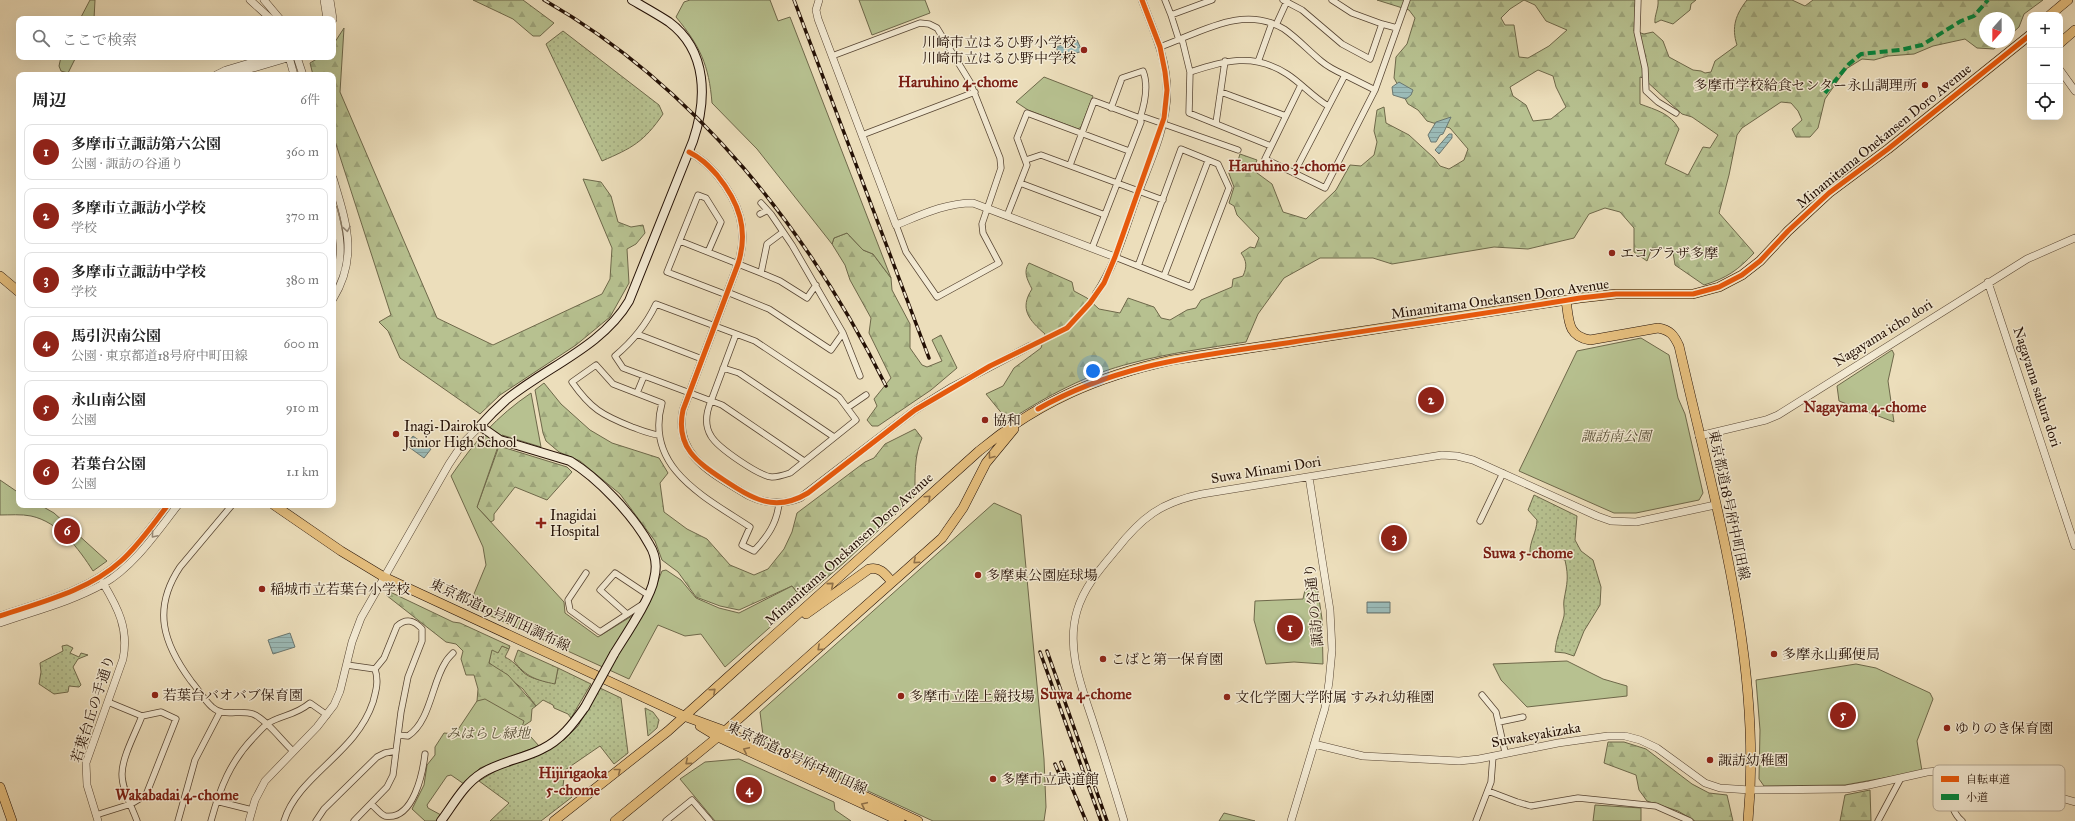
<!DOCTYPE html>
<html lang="ja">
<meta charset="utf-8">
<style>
body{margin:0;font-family:"IM FELL Great Primer","Noto Serif JP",serif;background:#f2f2f2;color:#222}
.controls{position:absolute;right:12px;top:12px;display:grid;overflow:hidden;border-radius:8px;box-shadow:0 4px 16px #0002}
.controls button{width:36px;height:36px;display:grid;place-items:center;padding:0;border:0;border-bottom:1px solid #e0e0e0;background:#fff;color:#222;font:20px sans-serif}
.compass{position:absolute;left:1979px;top:12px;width:36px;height:36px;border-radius:50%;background:#fff;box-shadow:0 4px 16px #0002;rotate:201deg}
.you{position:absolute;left:1093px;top:371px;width:14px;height:14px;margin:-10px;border:3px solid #fff;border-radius:50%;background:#1a73e8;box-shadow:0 0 0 6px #1a73e833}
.badge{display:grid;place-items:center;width:26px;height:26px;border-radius:50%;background:#8f2418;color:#fff;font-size:13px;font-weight:700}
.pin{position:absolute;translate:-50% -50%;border:2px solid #fff;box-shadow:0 1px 4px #0006}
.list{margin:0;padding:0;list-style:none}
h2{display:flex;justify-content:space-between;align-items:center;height:52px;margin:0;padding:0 16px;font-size:17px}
h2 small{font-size:13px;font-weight:400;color:#767676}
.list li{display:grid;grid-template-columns:26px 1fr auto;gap:12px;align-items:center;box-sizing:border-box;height:56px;margin:0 8px 8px;padding:0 8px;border:1px solid #e0e0e0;border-radius:8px}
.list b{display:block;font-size:15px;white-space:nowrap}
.list p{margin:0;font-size:13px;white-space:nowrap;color:#767676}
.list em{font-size:13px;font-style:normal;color:#767676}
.icon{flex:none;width:22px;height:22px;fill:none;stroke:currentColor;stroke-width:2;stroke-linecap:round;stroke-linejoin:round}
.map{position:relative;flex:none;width:2075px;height:821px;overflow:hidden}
.search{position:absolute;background:#fff;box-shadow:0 4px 16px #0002;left:16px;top:16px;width:320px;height:44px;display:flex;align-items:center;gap:10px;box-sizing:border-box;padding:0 14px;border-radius:8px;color:#767676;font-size:15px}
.panel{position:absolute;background:#fff;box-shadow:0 4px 16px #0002;left:16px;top:72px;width:320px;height:436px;border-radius:8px}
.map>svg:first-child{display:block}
</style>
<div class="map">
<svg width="2075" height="821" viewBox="0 0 2075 821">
<defs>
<pattern id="grass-dots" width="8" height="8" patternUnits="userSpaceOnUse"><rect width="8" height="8" fill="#b7c190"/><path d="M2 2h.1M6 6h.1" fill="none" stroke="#9da57b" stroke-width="1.8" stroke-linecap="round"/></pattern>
<pattern id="forest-firs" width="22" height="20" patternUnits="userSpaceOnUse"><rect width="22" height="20" fill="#b7c190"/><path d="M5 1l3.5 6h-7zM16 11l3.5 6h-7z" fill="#9da57b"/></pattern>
<pattern id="water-rules" width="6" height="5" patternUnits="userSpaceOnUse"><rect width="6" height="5" fill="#9bbbb8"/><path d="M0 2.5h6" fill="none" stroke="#85a09d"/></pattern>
</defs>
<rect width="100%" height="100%" fill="#ecdebb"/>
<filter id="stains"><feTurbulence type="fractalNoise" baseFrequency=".005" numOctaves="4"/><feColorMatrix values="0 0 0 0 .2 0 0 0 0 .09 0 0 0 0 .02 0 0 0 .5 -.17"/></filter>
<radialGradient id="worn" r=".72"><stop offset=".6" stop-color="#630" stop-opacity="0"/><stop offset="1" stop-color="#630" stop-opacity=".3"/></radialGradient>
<!-- grass -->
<path fill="url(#grass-dots)" stroke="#6e684a" d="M563 31 659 105 663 114C644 142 632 148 602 161L546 44Z
M1534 495 1577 516 1575 540 1581 551 1593 560 1601 587 1600 605 1584 631 1574 656 1565 653 1555 652C1556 639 1561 628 1564 616 1565 611 1563 605 1564 600 1567 583 1569 578 1565 560 1553 556 1542 559 1530 554 1529 542 1537 532 1537 520L1528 510Z
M67 645 73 648 70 653 79 657 81 653 88 655 78 659 73 667 81 685 79 687 69 686 68 692 54 694 39 684 41 672 40 663 63 651 62 646Z
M502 646 509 649 505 657C513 661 516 665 522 671 529 679 544 681 555 683L558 668 591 684 571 718 568 714 554 708 553 705 543 700 536 706 523 689 489 663 491 649Z
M600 688 621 698 628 753 614 764 600 746 565 770 563 786 572 797 541 821H490L509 803 479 781 499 769 542 753 565 739 578 726Z
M645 708 653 712 659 720 657 728 648 736Z"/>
<!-- forest -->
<path fill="url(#forest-firs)" stroke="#6e684a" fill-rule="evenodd" d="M473 0H523L554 23 540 36H533L513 19Z
M1377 0H1637L1634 31 1644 34 1653 32 1663 41 1669 57 1693 70 1701 71 1705 73 1711 72 1715 61 1737 45C1731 27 1736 14 1747 0H1792L1805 6 1813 0H2043L2024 14 2019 27 2009 36V18H1985V42H2002L1994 49 1977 48 1965 39 1933 46 1914 54 1888 56 1874 60 1862 59 1846 69 1825 99 1818 128 1810 137H1796L1792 129 1802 120 1798 111 1791 103 1781 102 1742 128 1737 135 1729 175 1719 213 1754 253C1738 270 1727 278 1704 285L1675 265 1673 252 1666 248H1652L1647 261 1634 252V228L1620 212 1605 208 1589 214 1574 238 1528 249 1494 247 1392 264 1373 258H1320L1284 278 1258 314 1246 342C1208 348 1169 353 1132 363 1087 374 1047 396 1008 421L986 394 1003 386 1014 368 1041 348 1045 334C1029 320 1019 309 1032 289 1027 279 1023 272 1029 263L1072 282 1074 291 1087 298 1099 309 1120 313 1128 298 1154 307 1161 318 1170 320 1187 310 1196 308 1201 300 1232 287 1233 279 1243 276C1247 267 1247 261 1241 253L1250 247 1255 248 1259 238 1237 215 1234 206 1229 203 1234 187 1228 171 1236 167 1240 154 1257 160 1253 170 1272 184 1283 212 1306 219 1336 190 1350 165 1361 166 1374 155 1377 142 1374 131 1377 110 1384 107 1386 123 1409 135 1434 158 1440 166 1449 169 1464 160 1468 149 1450 128 1427 121 1418 110 1408 104 1394 78 1396 57 1407 44 1415 18 1409 10ZM1524 0 1535 5 1546 21 1567 30 1549 46 1528 58 1519 57 1514 25H1505L1501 18 1510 9ZM1538 70 1553 76 1556 87 1566 107 1551 119 1533 121 1526 105 1513 96 1510 87ZM1640 77 1643 78 1682 114 1692 117 1718 135 1710 148 1703 147 1688 175 1665 164 1679 129C1670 113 1656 110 1640 104Z
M1658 0H1696L1691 4 1690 10 1673 24 1661 20 1655 23C1654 16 1659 8 1658 0Z
M344 28 340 92 437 318 493 345 602 294 610 279 612 248 583 179 601 182 611 196 618 222 631 227 643 225 645 233 636 244 627 249 629 283 610 317 576 345 500 395 480 414 400 358 388 331 379 322 391 315 333 135V75H313L310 63 320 57H333V45Z
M847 233 863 250 873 254 891 278 892 290 910 324V348L922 365 927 367 942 361 932 340 941 335 957 368 931 390 878 426H872L867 420 877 406 874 399 891 378 869 333 871 318 850 280 845 265 832 244 834 238Z
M544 383 561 404 590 430 612 443 659 458 668 473 660 483 664 512 687 529 707 539 730 565 754 575 768 569 784 549 792 532 797 513 865 462 874 458 885 444 915 429 922 438C914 456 915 476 915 496L845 562 802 599 792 586 739 610 720 606 696 597 678 572 662 560 655 541 620 494 580 461 559 452 546 441 543 433 535 390Z
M499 446 567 467 572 472 547 500 515 487 494 514V520L491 522 477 507Z
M388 591 453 622 460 623 510 646 509 649 502 646 498 653 492 650 489 663 508 675 536 706 532 709 531 721 522 727 476 713 478 689 474 675H466L461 659 463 651 456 644 446 642 386 595Z
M518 650 558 668 555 684C536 680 526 677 514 661Z
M1608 742H1624L1646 749 1692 784 1709 793 1727 795 1733 821H1695L1678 811 1647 801 1639 790 1636 775 1604 763Z
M1870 790 1871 821H1840L1845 795Z"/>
<!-- park -->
<path fill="#b7c190" stroke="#6e684a" d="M90 0H95L94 19H80Z
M690 0H770L778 21 790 17 891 278 873 254 863 250 847 233 834 238 832 244 757 149 712 103C709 65 700 46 676 17L684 2Z
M859 0H925L930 13 872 35Z
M61 57H76L68 73 61 71 59 66Z
M1044 77 1093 96 1081 127 1078 129 1028 110 1016 102Z
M1641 338 1669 355 1678 398 1685 414 1703 493 1699 500 1636 513H1614L1519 471 1577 351Z
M1892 350 1894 354 1888 381 1894 422 1839 401 1837 386Z
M531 393 541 447 502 435 477 507 564 602 565 613 598 637 648 606 662 571 666 570 681 580 696 598 719 608 739 613 792 586 802 599 725 667 701 634 685 636 658 625 629 679 469 606 486 565 483 547 451 476C474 442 497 416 531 393Z
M0 480 19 493V505H40L54 513 107 561 93 571C79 549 59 522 31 516 22 514 9 515 0 515Z
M994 503 1021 515 1044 759 1046 807 1044 821H933L764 743 760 712Z
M1317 585 1322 619 1323 664 1294 662 1266 664 1254 620 1255 601 1303 599 1305 590Z
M1567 661 1603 679 1627 686V696L1527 707 1501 680 1493 664Z
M1856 664 1876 668 1930 693 1933 699 1917 741 1922 771 1845 785 1764 786 1759 779 1760 730 1756 680Z
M485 699 524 721 522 727 539 746 480 768 464 784 451 775 447 776 427 805 428 808 441 815 436 821H425L412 809 424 785 427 765 435 755V747L444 733 455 734 477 701Z
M739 759 834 802 835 810 851 821H715L680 779 705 762Z
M1595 805 1641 808V821H1593Z
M1224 813 1255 821H1219Z"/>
<!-- water -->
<path fill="url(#water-rules)" stroke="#6b7770" d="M1077 40 1082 51 1061 59 1056 47Z
M1399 82 1413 90 1411 95 1406 99 1393 95 1392 87Z
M1451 117 1443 134 1440 135 1436 142H1431L1428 135 1436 122Z
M1449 134H1452V138L1439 154 1435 150Z
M413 436 431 449 424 458 406 445Z
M1367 602H1390V613H1367Z
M290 633 295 647 273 654 268 640Z"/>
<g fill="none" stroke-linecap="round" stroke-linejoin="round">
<!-- tertiary-tunnel -->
<path stroke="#cebfa0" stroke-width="7" stroke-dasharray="7 3.5" stroke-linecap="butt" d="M1030 346C1060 334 1079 322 1096 294"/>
<!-- minor casing -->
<g stroke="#564432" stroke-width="7">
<path id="minor" d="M1165 0 1171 15 1212 0
M1283 0 1302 10 1342 44 1370 59 1382 24 1352 13 1332 0
M1638 0 1637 32 1645 68 1646 91 1658 102 1676 113
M1171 15 1179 40
M1382 24 1397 28
M1276 25 1287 1
M1182 39 1190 72 1189 113 1271 146
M1160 47C1200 33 1243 4 1284 29 1297 38 1309 51 1321 61 1328 67 1336 71 1345 75L1294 173
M832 56 920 23 929 24 937 28 970 82 1000 158 1001 168 982 224 983 233 999 263 937 297 906 252 896 225
M1258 62 1272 23
M1190 72C1225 61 1253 52 1287 74 1301 83 1313 97 1328 106
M1345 75 1375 90
M1301 85 1265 159 1325 188 1375 90 1407 0
M1221 92 1286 116
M1111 108 1122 78 1143 71C1149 86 1145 103 1140 118
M1141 116 1238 150
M1216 123 1225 61
M862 135 975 92
M1026 160 1041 155 1163 200
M1070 165 1094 101 1140 118 1141 122 1092 248
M1020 183 1105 215
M760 214 766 211
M1007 216 1027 165 1017 138 1027 113 1129 151
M680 241 761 273 767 244 783 232
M708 252 721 222 706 198 698 195 667 272 727 295
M1115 257 1191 287 1229 188 1218 164 1181 149 1138 266
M761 273 780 281 807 298 816 285
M1164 276 1208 161
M727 292 769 309 831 350 843 333 792 245 771 214 761 203
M843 333 860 376
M637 334 702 359
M736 334 711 401C706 413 704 425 711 436 718 448 759 476 772 477 778 477 784 475 790 473L856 420 839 397 755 341 656 304C646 325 633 341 615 356L623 368 722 405 804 461
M723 368 739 373 834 437
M637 393 644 376
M847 408 866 395
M659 435C649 434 641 430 632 427 602 415 591 409 572 382L596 365 613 384 662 403C644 468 705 497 750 527L742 545 754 551C768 536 777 523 779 503
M232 505 180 567C152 609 163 643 191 681 198 689 204 700 212 707 224 718 239 709 253 714 266 719 282 741 293 751
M1480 521 1503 473
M586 573 568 600 570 610 600 632 643 604
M627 614 600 590 615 573 648 595
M347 665 375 669 384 658 397 626C406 618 414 620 422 629V641L408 677 401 712 393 775 387 787 354 821
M1482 695 1496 712 1505 752
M1499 722 1523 717
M398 735 408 736C430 722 432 683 445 663 447 659 450 656 453 653
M1946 769C1949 786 1948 810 1962 821
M1488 791 1517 802 1531 806 1578 798 1656 806 1690 821
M216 801 252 810
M371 804C376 808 380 814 385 816 414 821 423 771 425 754
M96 815 131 804 146 795 176 719 161 712 142 716 108 702
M137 821C132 807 122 790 122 774 122 757 136 732 142 716
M178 821 195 760 220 712
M211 821C220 788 230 762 254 737 258 733 262 728 267 724 280 715 295 716 310 703L327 715
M284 821C298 775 356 754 373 702 376 691 379 681 375 669
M316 821 324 809 377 757 385 753 396 751
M666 821 692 800 710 821
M1476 821 1491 782 1493 756
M1878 821 1901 778"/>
</g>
<!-- tertiary casing -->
<g stroke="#564432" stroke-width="8">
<path id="tertiary" d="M250 0 271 19
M264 0 280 19
M324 0 327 19
M330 0 333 19
M819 0 816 10 818 19 896 225C921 215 945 203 973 203L1115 257
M289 57 294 75
M297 57 303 75
M2060 70 2075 91
M216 75 226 70 270 57
M229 75 291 57
M689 152C701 158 708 165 717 175 739 202 749 230 738 264L683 410C673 457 716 475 749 496 766 504 782 505 800 498L915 410 952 387 1030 346
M333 178C346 222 359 256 333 299
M333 208C340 233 345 257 333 282
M1988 282 2075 546
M1096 294C1116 264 1125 229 1137 196 1150 162 1167 127 1167 91 1167 59 1153 29 1142 0
M1699 436 1766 420 1778 415 2027 259 2075 238
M0 616C41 602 88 591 121 561 139 545 153 524 168 505
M0 623C34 611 71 602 103 584 134 566 156 533 178 505
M1314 744 1363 756 1459 761 1479 759 1558 743 1608 736H1625L1640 740 1657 748 1705 783 1720 788 1750 790 1846 789 1869 785 1927 772 1960 769 2075 802
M98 821 87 785 86 763 123 659C129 629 118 608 103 583
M249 821 255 800 265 781 317 727 334 705 340 691 352 642 361 618 449 464 463 443 480 426
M1124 821C1115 791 1106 761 1096 731 1084 692 1065 652 1077 611 1084 587 1100 569 1116 550 1141 518 1161 502 1202 494L1442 455 1457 456 1473 460 1597 516 1611 521 1636 522 1715 505
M1291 821 1325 708 1329 682 1332 650 1330 610 1309 477"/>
</g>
<!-- secondary casing -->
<g stroke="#241005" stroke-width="10">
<path id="secondary" d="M614 654C625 636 651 598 654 579 657 568 656 555 649 544 633 515 598 478 570 461L500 440 480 426C488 417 497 408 506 400 546 367 602 347 629 301L693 141C707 100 708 51 669 22 657 14 644 7 632 0
M441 821C453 805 464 784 482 773 501 761 523 759 542 749 561 740 573 724 585 707"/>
</g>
<!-- primary casing -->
<g stroke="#241005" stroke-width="10">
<path id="primary" d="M2050 15 2068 0
M2060 43 2075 30
M0 276 19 292
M1566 300C1569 320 1567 336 1590 340L1658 328C1670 330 1674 335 1679 346 1714 501 1763 661 1748 821
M274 505 341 551 384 577 684 716 725 731 918 821
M806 614 869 569C880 566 886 575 892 582
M700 726 718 737 900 821
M0 787 12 821
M554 821 668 731 979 451C1038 402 1098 376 1172 360L1580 298 1616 294H1693L1719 287 1742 275 1760 261 1788 231 1829 193 1888 149 2030 35
M615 821 725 731 942 538 963 508 986 463 1014 429"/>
</g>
<!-- minor -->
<use href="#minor" stroke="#f3ead3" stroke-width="5.5"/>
<!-- tertiary -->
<use href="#tertiary" stroke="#f3ead3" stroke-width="7"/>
<!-- secondary -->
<use href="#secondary" stroke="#f3ead3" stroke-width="8"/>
<!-- primary -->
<use href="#primary" stroke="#e6bf7e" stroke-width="9"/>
<!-- rail casing -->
<g stroke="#241005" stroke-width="3.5">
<path id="rail" d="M544 0C696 87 809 231 886 386
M794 0 929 358
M1047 651 1107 821
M1040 652 1101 821
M1061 762 1086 821
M1055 764 1063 783"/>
</g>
<!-- rail -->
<use href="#rail" stroke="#f3ead3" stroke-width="2" stroke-dasharray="6" stroke-linecap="butt"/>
<!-- secondary-bridge casing -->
<g stroke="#241005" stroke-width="10" stroke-linecap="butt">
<path id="secondary-bridge" d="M585 707 614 654"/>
</g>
<!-- secondary-bridge -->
<use href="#secondary-bridge" stroke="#f3ead3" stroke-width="8"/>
<!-- quiet -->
<path stroke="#00873e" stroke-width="4" stroke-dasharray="8 4" stroke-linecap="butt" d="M1825 93 1849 64 1861 54 1900 50 1922 45 1961 21 1974 16 1988 0"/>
<!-- cycleway casing -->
<g stroke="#f3ead3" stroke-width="8">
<path id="cycleway" d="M689 152C701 158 708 165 717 175 739 202 749 230 738 264L683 410C675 447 697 462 724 480 753 499 775 513 808 493L915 410 990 366 1067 328 1090 303 1104 283 1115 257 1164 118 1167 90 1165 72 1160 47 1142 0
M1038 409C1121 362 1201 356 1293 342 1389 327 1485 314 1580 298L1616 294H1693L1719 287 1742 275 1760 261 1788 231 1829 193 1888 149 2030 35
M0 616C41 602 88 591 121 561 139 545 153 524 168 505"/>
</g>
<!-- cycleway -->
<use href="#cycleway" stroke="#e8590c" stroke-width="5"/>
</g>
<!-- one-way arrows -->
<defs><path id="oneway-chevron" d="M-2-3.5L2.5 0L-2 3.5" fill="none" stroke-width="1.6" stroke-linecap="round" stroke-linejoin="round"/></defs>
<g stroke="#968876">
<use href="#oneway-chevron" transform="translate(347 229) rotate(81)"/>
<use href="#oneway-chevron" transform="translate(154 535) rotate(130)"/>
</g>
<g stroke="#8f7048">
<use href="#oneway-chevron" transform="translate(991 456) rotate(127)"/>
<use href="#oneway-chevron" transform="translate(928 498) rotate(-43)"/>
<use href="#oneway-chevron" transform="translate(916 561) rotate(138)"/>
<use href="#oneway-chevron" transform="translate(831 585) rotate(-41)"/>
<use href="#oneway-chevron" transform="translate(820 648) rotate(138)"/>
<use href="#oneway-chevron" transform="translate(713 691) rotate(-42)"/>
<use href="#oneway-chevron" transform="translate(746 750) rotate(-155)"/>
<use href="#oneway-chevron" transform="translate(688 762) rotate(140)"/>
<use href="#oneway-chevron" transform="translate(618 771) rotate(-38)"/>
<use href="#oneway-chevron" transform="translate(864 805) rotate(-155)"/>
</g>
<!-- markers -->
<g fill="#8f2418" stroke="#f3ead3" stroke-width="1.5">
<circle cx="1084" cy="50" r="4"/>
<circle cx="1925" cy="85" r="4"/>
<circle cx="1612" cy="253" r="4"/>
<circle cx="985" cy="420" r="4"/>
<circle cx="396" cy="434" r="4"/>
<path d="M539 517h4v4h4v4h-4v4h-4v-4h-4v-4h4z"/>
<circle cx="978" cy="575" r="4"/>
<circle cx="262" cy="589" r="4"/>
<circle cx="1774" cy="654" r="4"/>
<circle cx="1103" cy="659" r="4"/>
<circle cx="155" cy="695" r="4"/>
<circle cx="901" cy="696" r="4"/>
<circle cx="1227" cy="697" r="4"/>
<circle cx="1947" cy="728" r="4"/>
<circle cx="1710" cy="760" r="4"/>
<circle cx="993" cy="779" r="4"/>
</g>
<g text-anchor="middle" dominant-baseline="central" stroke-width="3" stroke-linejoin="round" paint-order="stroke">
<!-- poi labels -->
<g font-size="14" fill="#241005" stroke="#f3ead3" text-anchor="start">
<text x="1076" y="42" text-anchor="end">川崎市立はるひ野小学校<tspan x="1076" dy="16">川崎市立はるひ野中学校</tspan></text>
<text x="1917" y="85" text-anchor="end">多摩市学校給食センター永山調理所</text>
<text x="1620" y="253">エコプラザ多摩</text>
<text x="993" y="420">協和</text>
<text x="404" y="426">Inagi-Dairoku<tspan x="404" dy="16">Junior High School</tspan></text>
<text x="550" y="515">Inagidai<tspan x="550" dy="16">Hospital</tspan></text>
<text x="986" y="575">多摩東公園庭球場</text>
<text x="270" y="589">稲城市立若葉台小学校</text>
<text x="1782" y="654">多摩永山郵便局</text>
<text x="1111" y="659">こばと第一保育園</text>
<text x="163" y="695">若葉台バオバブ保育園</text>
<text x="909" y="696">多摩市立陸上競技場</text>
<text x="1235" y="697">文化学園大学附属 すみれ幼稚園</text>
<text x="1955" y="728">ゆりのき保育園</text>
<text x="1718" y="760">諏訪幼稚園</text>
<text x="1001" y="779">多摩市立武道館</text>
</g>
<!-- street labels -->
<g font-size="14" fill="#241005" stroke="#f3ead3">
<text transform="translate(1884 136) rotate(-39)">Minamitama Onekansen Doro Avenue</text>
<text transform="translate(1500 299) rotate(-8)">Minamitama Onekansen Doro Avenue</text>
<text transform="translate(1883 333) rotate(-32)">Nagayama icho dori</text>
<text transform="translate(2037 387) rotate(72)">Nagayama sakura dori</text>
<text transform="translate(1266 470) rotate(-9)">Suwa Minami Dori</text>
<text transform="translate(1729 505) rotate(78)">東京都道18号府中町田線</text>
<text transform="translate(849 549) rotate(-42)">Minamitama Onekansen Doro Avenue</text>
<text transform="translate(1314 605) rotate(-96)">諏訪の谷通り</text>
<text transform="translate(500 615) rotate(25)">東京都道19号町田調布線</text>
<text transform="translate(93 709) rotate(-72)">若葉台丘の手通り</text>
<text transform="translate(1536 735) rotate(-10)">Suwakeyakizaka</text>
<text transform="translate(797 758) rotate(25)">東京都道18号府中町田線</text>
</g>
<!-- park labels -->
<g font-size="14" font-style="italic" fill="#574e36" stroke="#f3ead3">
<text x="1616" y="436">諏訪南公園</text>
<text x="488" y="733">みはらし緑地</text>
</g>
<!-- neighbourhood labels -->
<g font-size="15" font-weight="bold" fill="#7a1f14" stroke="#f3ead3">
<text x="958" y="82">Haruhino 4-chome</text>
<text x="1287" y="166">Haruhino 3-chome</text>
<text x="1865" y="407">Nagayama 4-chome</text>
<text x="1528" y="553">Suwa 5-chome</text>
<text x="1086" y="694">Suwa 4-chome</text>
<text x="573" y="773">Hijirigaoka<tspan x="573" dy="17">5-chome</tspan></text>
<text x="177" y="795">Wakabadai 4-chome</text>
</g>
</g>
<!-- legend -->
<rect x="1933" y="765" width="132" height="46" rx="6" fill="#f3ead3" stroke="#b5a995" stroke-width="1"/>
<rect x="1941" y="776" width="18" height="6" fill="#e8590c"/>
<rect x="1941" y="794" width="18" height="6" fill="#00873e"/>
<g font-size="11" fill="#241005">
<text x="1966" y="783">自転車道</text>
<text x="1966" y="801">小道</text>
</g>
<rect width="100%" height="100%" filter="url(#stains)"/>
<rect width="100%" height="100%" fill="url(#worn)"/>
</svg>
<div class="controls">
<button>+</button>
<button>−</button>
<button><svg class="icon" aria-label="locate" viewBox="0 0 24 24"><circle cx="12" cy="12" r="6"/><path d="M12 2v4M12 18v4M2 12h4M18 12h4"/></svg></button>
</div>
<svg class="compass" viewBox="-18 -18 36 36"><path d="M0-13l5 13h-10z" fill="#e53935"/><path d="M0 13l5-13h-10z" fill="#767676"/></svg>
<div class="you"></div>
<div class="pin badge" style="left:1290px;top:628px">1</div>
<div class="pin badge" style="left:1431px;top:400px">2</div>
<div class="pin badge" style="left:1394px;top:538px">3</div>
<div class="pin badge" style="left:749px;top:790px">4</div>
<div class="pin badge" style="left:1843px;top:715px">5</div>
<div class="pin badge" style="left:67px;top:531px">6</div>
<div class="search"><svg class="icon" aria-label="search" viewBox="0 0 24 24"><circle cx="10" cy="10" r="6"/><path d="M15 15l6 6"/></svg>ここで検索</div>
<section class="panel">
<h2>周辺<small>6件</small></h2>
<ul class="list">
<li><span class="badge">1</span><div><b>多摩市立諏訪第六公園</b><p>公園 · 諏訪の谷通り</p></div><em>360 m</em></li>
<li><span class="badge">2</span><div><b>多摩市立諏訪小学校</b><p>学校</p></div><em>370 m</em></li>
<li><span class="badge">3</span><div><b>多摩市立諏訪中学校</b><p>学校</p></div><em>380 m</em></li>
<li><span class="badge">4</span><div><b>馬引沢南公園</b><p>公園 · 東京都道18号府中町田線</p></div><em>600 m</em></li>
<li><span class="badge">5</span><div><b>永山南公園</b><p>公園</p></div><em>910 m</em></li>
<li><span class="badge">6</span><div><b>若葉台公園</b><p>公園</p></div><em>1.1 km</em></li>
</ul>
</section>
</div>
